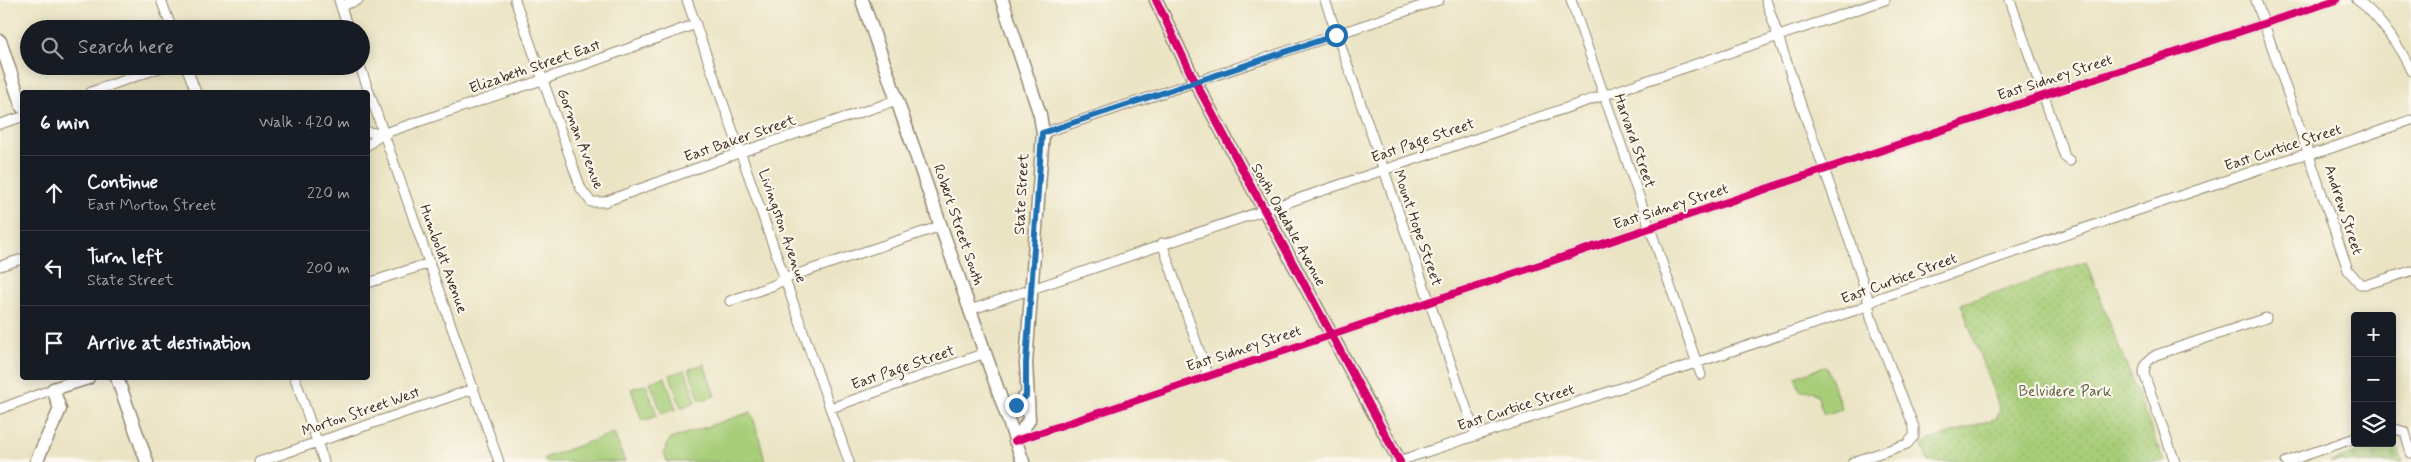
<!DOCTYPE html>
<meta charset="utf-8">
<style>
body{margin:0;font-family:Mynerve,sans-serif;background:#242831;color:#f1f3f6}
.controls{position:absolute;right:15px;bottom:15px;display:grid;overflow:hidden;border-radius:5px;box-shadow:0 2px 12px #0003}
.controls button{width:45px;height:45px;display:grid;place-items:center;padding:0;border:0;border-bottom:1px solid #363941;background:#171b24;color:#f1f3f6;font:25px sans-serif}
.stop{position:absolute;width:15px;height:15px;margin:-11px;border:4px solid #1f6fb2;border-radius:50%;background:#fff}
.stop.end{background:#1f6fb2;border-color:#fff;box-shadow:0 1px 5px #0008}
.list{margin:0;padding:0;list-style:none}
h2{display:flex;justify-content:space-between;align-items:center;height:65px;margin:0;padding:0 20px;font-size:21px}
h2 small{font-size:16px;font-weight:400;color:#9ea1a6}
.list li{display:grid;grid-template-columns:32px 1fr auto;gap:15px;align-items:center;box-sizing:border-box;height:75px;padding:0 20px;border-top:1px solid #363941}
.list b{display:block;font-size:19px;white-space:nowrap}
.list p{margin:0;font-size:16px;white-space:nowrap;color:#9ea1a6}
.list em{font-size:16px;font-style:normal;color:#9ea1a6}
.icon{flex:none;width:28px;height:28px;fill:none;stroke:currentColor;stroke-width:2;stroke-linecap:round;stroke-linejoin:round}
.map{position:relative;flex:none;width:2411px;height:462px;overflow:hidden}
.search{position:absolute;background:#171b24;box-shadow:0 2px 12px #0003;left:20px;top:20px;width:350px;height:55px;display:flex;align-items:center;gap:12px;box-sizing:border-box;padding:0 18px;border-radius:28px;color:#9ea1a6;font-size:19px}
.panel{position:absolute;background:#171b24;box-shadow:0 2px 12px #0003;left:20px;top:90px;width:350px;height:290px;border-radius:5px}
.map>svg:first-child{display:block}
</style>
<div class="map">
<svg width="2411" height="462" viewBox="0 0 2411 462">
<defs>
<pattern id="cemetery-stones" width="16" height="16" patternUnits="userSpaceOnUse" patternTransform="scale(1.25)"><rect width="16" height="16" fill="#a7cd78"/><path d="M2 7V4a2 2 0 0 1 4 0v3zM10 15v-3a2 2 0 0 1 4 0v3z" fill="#91b067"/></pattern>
<pattern id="park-dots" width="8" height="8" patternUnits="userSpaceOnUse" patternTransform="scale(1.25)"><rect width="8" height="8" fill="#a7cd78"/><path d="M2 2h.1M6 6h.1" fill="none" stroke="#91b067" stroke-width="1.8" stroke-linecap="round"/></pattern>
</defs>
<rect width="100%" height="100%" fill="#fbf7ec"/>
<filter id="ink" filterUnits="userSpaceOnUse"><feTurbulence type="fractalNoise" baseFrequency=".02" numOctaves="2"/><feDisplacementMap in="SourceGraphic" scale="10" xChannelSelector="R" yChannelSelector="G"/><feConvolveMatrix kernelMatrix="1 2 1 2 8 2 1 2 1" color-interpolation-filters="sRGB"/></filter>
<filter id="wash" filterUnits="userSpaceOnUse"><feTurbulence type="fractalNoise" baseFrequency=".0096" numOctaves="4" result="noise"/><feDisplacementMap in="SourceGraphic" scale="20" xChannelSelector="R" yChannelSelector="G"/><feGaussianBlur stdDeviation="1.12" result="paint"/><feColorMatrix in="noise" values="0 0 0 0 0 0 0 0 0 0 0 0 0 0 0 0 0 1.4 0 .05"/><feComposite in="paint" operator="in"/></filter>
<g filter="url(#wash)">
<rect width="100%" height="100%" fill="#ebe4c4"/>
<!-- green -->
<path fill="#a7cd78" stroke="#717c4b" d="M704 364 715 396 700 401 689 369Z
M1826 366 1842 409 1824 415 1817 395H1815L1813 391 1809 392 1808 390 1801 392 1795 377Z
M685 370 696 402 681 408 670 375Z
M665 377 676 409 662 414 650 382Z
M646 384 657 416 642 421 631 389Z
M751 412 759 436 765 462H667L664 452 670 439Z
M614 433 625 462H545L544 458Z"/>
<!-- cemetery -->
<path fill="url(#cemetery-stones)" stroke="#717c4b" d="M2395 440 2403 462H2330L2385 443H2392Z"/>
<!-- park -->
<path fill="url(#park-dots)" stroke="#717c4b" d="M2086 262 2164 462H1928L1921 443 1997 418 2000 410 1961 304Z"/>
</g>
<g filter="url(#ink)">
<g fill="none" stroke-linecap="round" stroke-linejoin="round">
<!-- street casing -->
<g stroke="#938771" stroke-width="11">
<path id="street" d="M161 0 172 29
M339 0 348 29
M515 0 581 189 591 202H604L741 152 883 105 897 99
M687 0 849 462
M1325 0 1476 436
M1571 0 1701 375
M1766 0 1800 102 1848 236 1867 295 1871 318 1914 427V436L1907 444 1853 462
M2010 0 2065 157 2070 161
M2256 0 2348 270 2360 284H2368L2411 271
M2357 0C2377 13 2402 50 2411 71
M341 6 358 0
M186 66 196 92
M360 66 499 462
M91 92 165 66
M0 124 22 117
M368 132 382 134
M1043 133 1439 0
M368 145 382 134 542 80 696 24
M1162 243 1208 376
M0 266 22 259
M368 283 430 263
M730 301 774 285 786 278 941 226
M970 310 1885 0
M295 378 324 462
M831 408 985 353
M0 409 53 389
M2392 428 2405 432 2411 453
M1015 441 2043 96 2336 0
M259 462 473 389
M1396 462 1859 309 1879 298 2298 156 2320 152 2411 120
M2175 462 2144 374C2144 364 2148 360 2156 355L2266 318
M2286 462 2355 438"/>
</g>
<!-- secondary casing -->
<g stroke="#938771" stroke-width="15">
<path id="secondary" d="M862 0 1023 462
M1002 0 1040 115 1043 133 1026 363 1029 420 1015 441
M1156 0 1191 74 1400 462
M0 41 22 107
M117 378 147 462
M1005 409 1016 405 1026 396
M36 462 60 409 53 389 88 378"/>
</g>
<!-- street -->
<use href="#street" stroke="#fff" stroke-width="9"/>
<!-- secondary -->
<use href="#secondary" stroke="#fff" stroke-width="12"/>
<!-- cycleway casing -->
<g stroke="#fbf7ec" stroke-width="11">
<path id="cycleway" d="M1156 0 1191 74 1400 462
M1015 441 2043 96 2336 0"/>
</g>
<!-- cycleway -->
<use href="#cycleway" stroke="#d6006c" stroke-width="8"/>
</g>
</g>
<g fill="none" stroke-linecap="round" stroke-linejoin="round" filter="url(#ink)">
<!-- route -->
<path stroke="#1f6fb2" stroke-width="6" d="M1016 405 1026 396V363L1042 133 1336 35"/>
</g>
<g text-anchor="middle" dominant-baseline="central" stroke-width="4.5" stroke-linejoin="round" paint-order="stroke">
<!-- street labels -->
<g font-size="15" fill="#3b2a1e" stroke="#fbf7ec">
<text transform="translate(535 67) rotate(-19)">Elizabeth Street East</text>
<text transform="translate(2055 78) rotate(-18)">East Sidney Street</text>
<text transform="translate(580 139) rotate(69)">Gorman Avenue</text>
<text transform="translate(740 139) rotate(-19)">East Baker Street</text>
<text transform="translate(1423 141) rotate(-19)">East Page Street</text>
<text transform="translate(1634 141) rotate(71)">Harvard Street</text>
<text transform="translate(2283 148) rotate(-18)">East Curtice Street</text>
<text transform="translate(1022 194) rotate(-87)">State Street</text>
<text transform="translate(1671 207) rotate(-18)">East Sidney Street</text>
<text transform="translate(2343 210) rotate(72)">Andrew Street</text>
<text transform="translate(958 225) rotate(71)">Robert Street South</text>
<text transform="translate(1288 225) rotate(61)">South Oakdale Avenue</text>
<text transform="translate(782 226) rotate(71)">Livingston Avenue</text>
<text transform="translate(1417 228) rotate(71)">Mount Hope Street</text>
<text transform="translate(443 259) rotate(70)">Humboldt Avenue</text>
<text transform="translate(1899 279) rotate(-20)">East Curtice Street</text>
<text transform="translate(1244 349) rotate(-18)">East Sidney Street</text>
<text transform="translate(903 368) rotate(-19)">East Page Street</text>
<text transform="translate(1516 408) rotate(-18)">East Curtice Street</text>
<text transform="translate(361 412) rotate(-19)">Morton Street West</text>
</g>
<!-- park labels -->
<g font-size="15" fill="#5b5b39" stroke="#fbf7ec">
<text x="2065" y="392">Belvidere Park</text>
</g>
</g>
</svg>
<div class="controls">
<button>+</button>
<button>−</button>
<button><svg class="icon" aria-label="layers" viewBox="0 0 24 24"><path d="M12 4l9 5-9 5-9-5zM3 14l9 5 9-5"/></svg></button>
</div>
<div class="stop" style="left:1336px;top:35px"></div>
<div class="stop end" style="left:1016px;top:405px"></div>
<div class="search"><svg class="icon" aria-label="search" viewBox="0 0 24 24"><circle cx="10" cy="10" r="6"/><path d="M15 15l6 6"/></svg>Search here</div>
<section class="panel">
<h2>6 min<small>Walk · 420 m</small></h2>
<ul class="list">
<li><svg class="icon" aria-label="ahead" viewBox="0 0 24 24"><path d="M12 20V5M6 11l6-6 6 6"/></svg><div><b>Continue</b><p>East Morton Street</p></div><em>220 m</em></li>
<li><svg class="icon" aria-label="left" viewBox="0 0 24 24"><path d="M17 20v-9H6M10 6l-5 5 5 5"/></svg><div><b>Turn left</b><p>State Street</p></div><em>200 m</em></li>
<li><svg class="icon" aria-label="arrive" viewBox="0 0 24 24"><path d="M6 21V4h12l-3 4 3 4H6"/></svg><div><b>Arrive at destination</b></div></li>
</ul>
</section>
</div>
